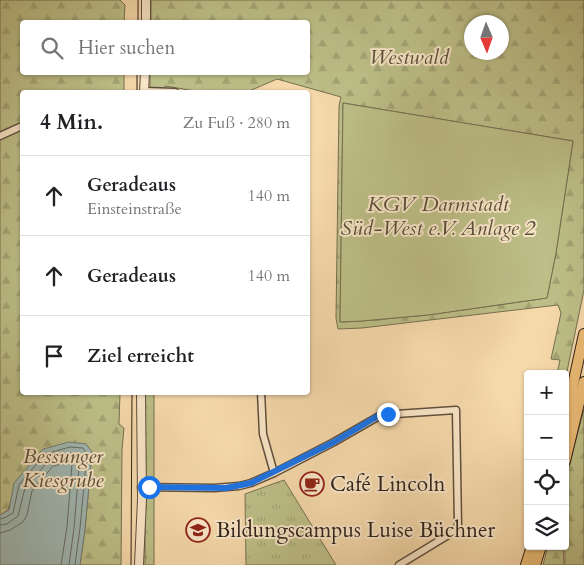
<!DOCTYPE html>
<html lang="de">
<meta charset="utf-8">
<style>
body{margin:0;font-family:Cardo,serif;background:#f2f2f2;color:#202124}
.controls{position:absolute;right:15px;bottom:15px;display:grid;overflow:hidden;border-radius:5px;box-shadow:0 1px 4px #0004}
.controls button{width:45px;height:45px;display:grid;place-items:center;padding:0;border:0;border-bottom:1px solid #e0e0e0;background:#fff;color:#202124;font:25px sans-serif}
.compass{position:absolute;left:464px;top:15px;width:45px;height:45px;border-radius:50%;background:#fff;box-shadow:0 1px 4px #0004;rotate:178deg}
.stop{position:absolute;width:15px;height:15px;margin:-11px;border:4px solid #1a73e8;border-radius:50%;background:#fff}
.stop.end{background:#1a73e8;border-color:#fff;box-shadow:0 1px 5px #0008}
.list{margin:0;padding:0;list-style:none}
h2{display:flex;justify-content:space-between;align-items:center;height:65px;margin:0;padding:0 20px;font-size:21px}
h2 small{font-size:16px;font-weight:400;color:#757577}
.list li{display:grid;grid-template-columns:32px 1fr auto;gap:15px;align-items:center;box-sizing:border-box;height:80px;padding:0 20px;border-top:1px solid #e0e0e0}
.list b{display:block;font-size:19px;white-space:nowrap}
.list p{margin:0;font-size:16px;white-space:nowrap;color:#757577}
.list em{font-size:16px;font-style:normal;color:#757577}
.icon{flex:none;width:28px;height:28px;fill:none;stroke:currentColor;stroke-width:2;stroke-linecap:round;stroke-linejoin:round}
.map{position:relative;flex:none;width:584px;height:565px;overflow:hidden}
.search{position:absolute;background:#fff;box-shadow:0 1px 4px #0004;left:20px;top:20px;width:290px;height:55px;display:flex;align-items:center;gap:12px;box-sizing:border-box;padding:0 18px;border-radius:5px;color:#757577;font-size:19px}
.panel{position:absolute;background:#fff;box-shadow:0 1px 4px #0004;left:20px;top:90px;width:290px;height:305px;border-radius:5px}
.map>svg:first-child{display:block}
</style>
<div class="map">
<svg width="584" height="565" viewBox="0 0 584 565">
<defs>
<pattern id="grass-tufts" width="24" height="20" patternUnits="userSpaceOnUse" patternTransform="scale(1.25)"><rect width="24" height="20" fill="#bdbf88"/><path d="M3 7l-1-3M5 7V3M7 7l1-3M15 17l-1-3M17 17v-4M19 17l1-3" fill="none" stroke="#a3a475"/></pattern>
<pattern id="forest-firs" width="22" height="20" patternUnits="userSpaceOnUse" patternTransform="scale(1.25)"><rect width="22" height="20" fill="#bdbf88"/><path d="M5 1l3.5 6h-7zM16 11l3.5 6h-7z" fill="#a3a475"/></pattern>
</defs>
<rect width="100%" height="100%" fill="#f6d9ab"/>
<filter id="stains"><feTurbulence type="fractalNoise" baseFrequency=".004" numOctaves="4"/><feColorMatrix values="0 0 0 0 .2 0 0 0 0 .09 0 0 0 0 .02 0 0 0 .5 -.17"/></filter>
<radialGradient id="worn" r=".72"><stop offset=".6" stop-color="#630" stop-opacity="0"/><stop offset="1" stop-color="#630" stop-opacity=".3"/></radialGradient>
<!-- grass -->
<path fill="url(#grass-tufts)" stroke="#767050" d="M284 480 336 565H246L245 494Z"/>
<!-- forest -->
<path fill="url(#forest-firs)" stroke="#767050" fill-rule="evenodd" d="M0 0H120L125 5 124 22H22V72L124 73V92H22V392L120 393 119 424 124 428 122 450 121 565H80L85 529 92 452 12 497 8 510 0 515Z
M151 0H584V290L565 381V374H557L560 360 551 359 561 313 558 305 362 328 338 329 336 318 339 106 341 97 277 79 247 92H201L165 86 164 92H150V73L308 72V22H151ZM472 22H502V52H472ZM343 103 573 141 556 253 547 298 428 315 362 321 340 322Z
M145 393H154V565H145Z
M584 409V565H565V481Z
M548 546H563L564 565H543Z"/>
<!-- garden -->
<path fill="#bdbf88" stroke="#767050" d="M343 103 573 141 556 253 547 298 428 315 362 321 340 322Z"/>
<!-- water -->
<path fill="#a0b8b3" stroke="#727c75" d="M69 442 86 444 92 452 85 529 80 565H0V515L9 510 14 483 43 449Z"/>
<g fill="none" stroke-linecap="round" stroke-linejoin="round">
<!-- shore -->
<path stroke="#676c66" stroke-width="1" d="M0 519 4 518 13 513 19 485 45 454 70 447 83 448 87 454 80 528 75 565
M0 525 7 524 18 516 25 488 49 460 70 453 79 454 80 457 74 528 69 565
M0 533 10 530 23 522 27 515 32 491 53 466 71 462 72 464 67 527 61 565"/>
<!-- minor casing -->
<g stroke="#604f3e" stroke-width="9">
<path id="minor" d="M144 91 175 92
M0 136 22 126
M261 392 263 434 274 473
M141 487 214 488 239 486 251 483 274 473 334 442 381 415 456 410 458 526 455 531 399 565"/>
</g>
<!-- tertiary casing -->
<g stroke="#604f3e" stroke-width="10">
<path id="tertiary" d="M146 22V0
M144 92 145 72
M139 565 142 499 141 392"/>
</g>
<!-- primary casing -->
<g stroke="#2e2119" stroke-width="12">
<path id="primary" d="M565 421 584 334
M565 461 584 382
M526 565 532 546
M535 565 541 546"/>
</g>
<!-- minor -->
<use href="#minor" stroke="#f9e6c8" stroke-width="6"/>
<!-- tertiary -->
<use href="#tertiary" stroke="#f9e6c8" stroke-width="8"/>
<!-- primary -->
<use href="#primary" stroke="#ebbc76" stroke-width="10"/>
<!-- tram -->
<path stroke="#2e2119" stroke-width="1" d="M138 22V0
M137 92V72
M131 565 132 392"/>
</g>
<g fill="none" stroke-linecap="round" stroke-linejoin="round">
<!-- route -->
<path stroke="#1a73e8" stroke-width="6" d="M149 487 226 488 251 483 334 442 378 416 388 414"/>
</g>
<!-- icons -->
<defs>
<g id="cafe-ring" transform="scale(1.25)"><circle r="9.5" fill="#f9e6c8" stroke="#8f2418" stroke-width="1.5"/><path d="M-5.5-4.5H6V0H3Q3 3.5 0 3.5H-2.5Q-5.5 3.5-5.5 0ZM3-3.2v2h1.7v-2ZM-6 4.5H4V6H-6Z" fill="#8f2418"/></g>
<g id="school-ring" transform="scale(1.25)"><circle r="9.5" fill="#f9e6c8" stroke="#8f2418" stroke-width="1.5"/><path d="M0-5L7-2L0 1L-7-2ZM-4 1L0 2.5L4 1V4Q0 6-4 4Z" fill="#8f2418"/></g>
</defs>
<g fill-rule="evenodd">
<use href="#cafe-ring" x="312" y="484"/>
<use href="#school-ring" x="198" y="530"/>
</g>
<g text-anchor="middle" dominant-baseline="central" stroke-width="4" stroke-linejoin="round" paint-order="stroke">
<!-- park labels -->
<g font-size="21" font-style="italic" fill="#59503a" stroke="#f9e6c8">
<text x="409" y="57">Westwald</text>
<text x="438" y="204">KGV Darmstadt<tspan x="438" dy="24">Süd-West e.V. Anlage 2</tspan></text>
<text x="63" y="456">Bessunger<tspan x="63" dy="24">Kiesgrube</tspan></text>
</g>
<!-- poi labels -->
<g font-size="21" fill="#2e2119" stroke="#f9e6c8" text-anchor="start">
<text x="330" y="484">Café Lincoln</text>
<text x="216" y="530">Bildungscampus Luise Büchner</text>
</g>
</g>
<rect width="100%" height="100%" filter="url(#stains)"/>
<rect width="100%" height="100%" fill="url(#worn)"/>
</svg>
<div class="controls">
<button>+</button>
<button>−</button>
<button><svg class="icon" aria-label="locate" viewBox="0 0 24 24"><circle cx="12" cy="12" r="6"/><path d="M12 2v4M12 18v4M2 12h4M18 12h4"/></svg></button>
<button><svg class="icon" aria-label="layers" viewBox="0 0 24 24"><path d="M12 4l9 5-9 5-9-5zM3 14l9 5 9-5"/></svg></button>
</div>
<svg class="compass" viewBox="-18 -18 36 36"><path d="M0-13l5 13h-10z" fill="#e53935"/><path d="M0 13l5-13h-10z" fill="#757577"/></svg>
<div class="stop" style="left:149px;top:487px"></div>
<div class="stop end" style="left:388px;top:414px"></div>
<div class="search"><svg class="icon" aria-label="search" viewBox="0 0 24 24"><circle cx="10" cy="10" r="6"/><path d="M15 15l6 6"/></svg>Hier suchen</div>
<section class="panel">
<h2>4 Min.<small>Zu Fuß · 280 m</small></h2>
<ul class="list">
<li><svg class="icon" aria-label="ahead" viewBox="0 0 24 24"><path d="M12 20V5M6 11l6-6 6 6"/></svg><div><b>Geradeaus</b><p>Einsteinstraße</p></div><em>140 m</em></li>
<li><svg class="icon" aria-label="ahead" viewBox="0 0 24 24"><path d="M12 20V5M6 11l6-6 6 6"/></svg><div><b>Geradeaus</b></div><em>140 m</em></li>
<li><svg class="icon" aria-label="arrive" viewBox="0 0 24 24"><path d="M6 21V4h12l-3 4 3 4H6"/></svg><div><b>Ziel erreicht</b></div></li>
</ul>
</section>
</div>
